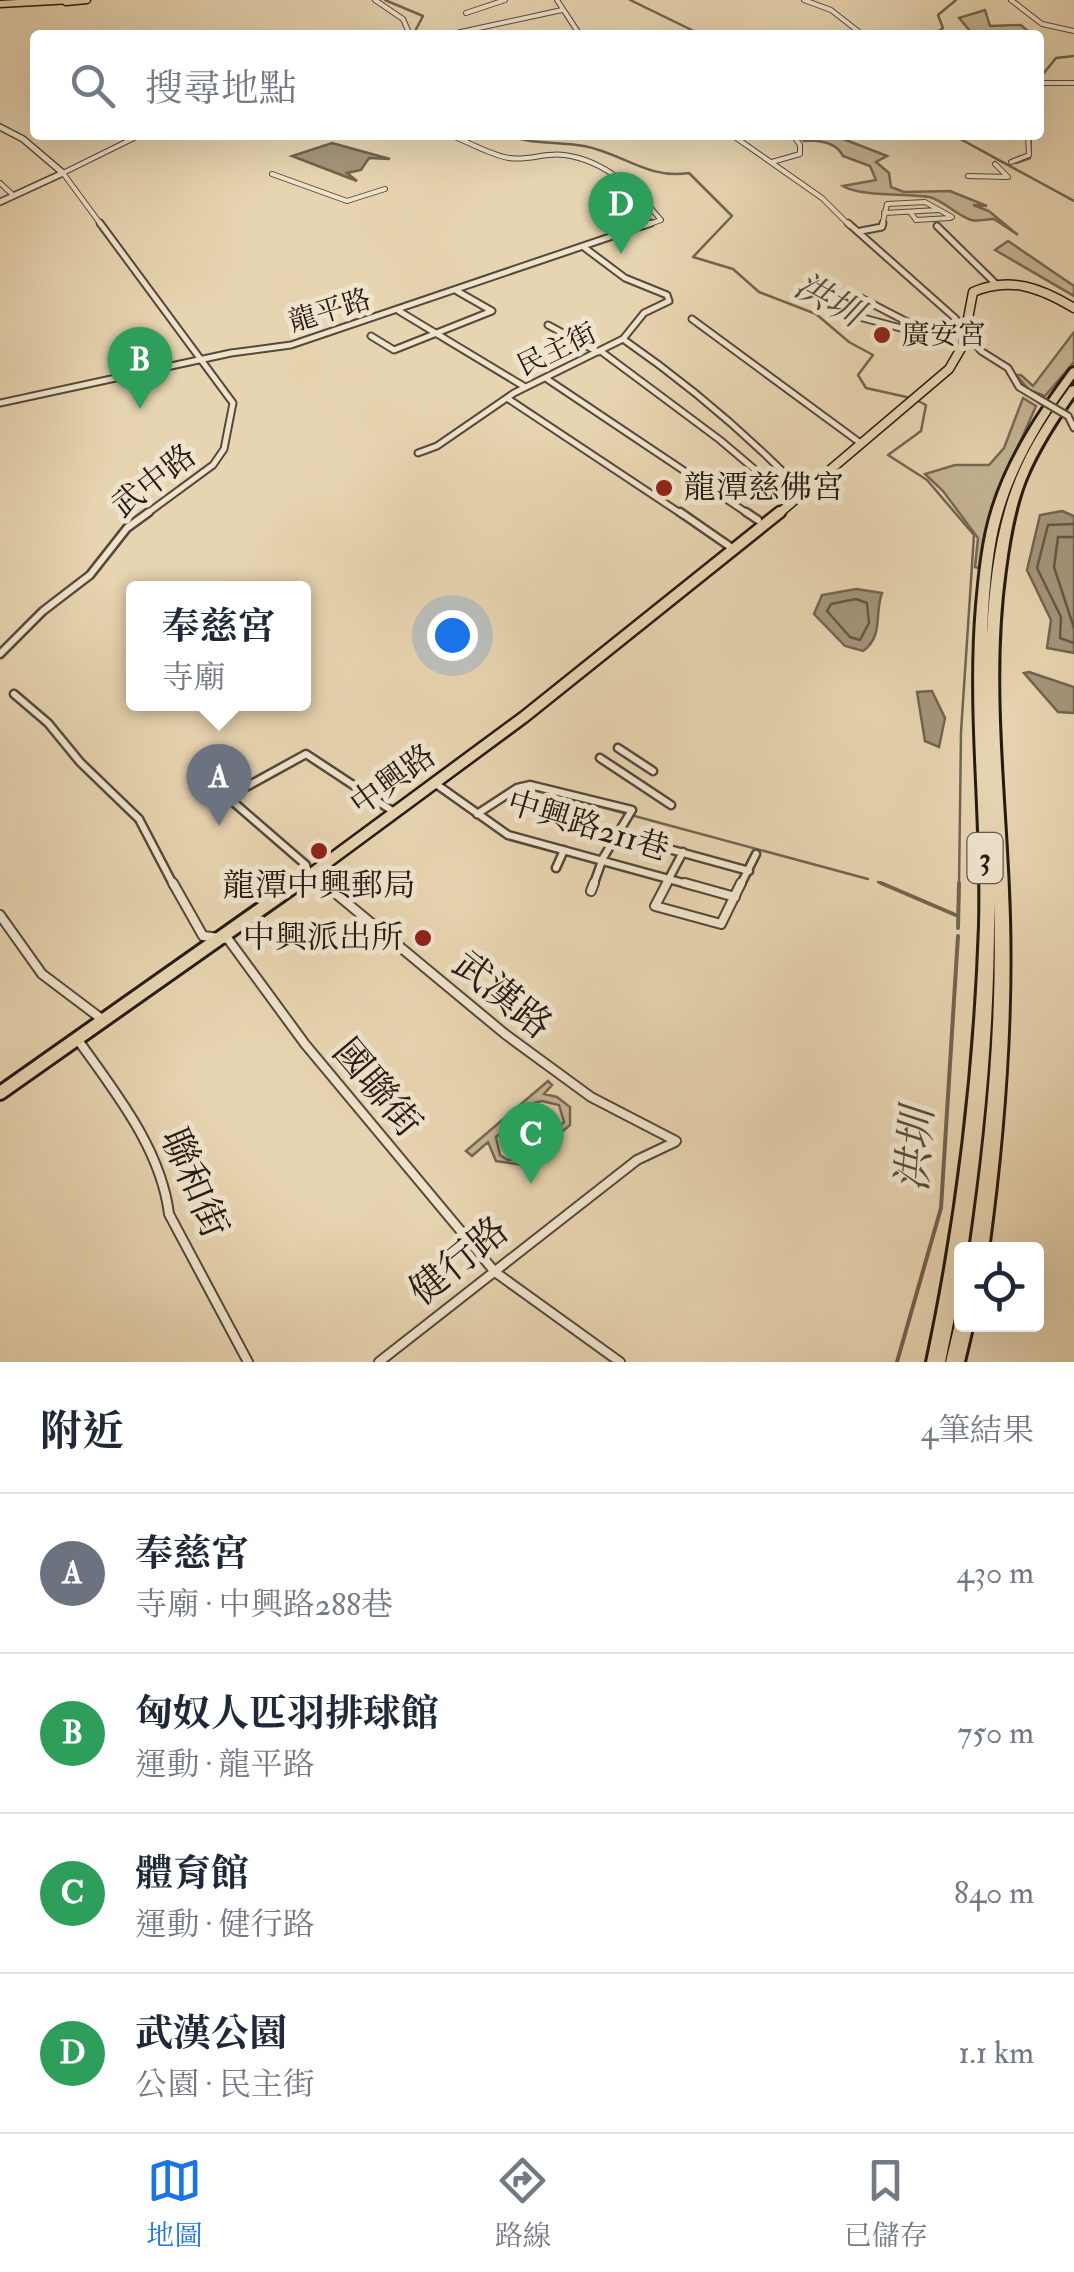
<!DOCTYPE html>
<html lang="zh-TW">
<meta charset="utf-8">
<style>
body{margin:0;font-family:"IM FELL Double Pica","Noto Serif TC",serif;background:#f2f2f3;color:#1f2937}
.controls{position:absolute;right:30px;bottom:30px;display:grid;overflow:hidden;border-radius:10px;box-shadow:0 10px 40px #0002}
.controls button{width:90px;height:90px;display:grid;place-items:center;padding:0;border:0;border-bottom:2px solid #e0e1e3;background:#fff;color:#1f2937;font:50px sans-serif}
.you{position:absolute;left:452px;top:635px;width:35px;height:35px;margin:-25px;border:8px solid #fff;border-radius:50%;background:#1a73e8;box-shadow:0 0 0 15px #1a73e833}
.badge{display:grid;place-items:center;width:65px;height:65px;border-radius:50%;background:#1a73e8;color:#fff;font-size:32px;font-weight:700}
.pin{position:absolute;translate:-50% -82px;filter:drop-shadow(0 2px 5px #0008)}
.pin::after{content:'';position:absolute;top:52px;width:35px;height:30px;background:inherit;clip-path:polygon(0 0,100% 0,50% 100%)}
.popup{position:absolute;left:126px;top:581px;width:185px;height:130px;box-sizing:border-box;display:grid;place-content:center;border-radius:10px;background:#fff;filter:drop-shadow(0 2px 8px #0005);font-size:32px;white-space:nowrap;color:#747a83}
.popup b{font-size:38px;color:#1f2937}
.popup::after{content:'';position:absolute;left:50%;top:100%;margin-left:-20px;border:20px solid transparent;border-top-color:#fff}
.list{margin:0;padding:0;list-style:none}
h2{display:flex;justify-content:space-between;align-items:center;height:130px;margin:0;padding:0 40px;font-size:42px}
h2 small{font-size:32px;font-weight:400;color:#747a83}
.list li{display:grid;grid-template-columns:65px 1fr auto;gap:30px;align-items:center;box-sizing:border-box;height:160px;padding:0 40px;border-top:2px solid #e0e1e3}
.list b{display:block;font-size:38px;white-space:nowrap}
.list p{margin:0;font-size:32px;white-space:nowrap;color:#747a83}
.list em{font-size:32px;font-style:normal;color:#747a83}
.icon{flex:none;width:55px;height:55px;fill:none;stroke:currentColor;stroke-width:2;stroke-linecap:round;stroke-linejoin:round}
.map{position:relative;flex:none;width:1074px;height:1362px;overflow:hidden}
.search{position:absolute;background:#fff;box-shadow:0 10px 40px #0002;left:30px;right:30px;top:30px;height:110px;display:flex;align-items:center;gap:25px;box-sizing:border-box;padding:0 35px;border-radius:10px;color:#747a83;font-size:38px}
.sheet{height:770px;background:#fff}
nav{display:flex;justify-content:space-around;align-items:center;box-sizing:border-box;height:140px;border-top:2px solid #e0e1e3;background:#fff;font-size:28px;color:#747a83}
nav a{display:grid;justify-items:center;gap:5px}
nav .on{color:#1a73e8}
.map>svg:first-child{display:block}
</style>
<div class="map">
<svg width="1074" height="1362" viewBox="0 0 1074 1362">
<rect width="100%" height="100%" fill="#e7d4b0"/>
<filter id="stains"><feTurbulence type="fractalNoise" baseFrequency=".002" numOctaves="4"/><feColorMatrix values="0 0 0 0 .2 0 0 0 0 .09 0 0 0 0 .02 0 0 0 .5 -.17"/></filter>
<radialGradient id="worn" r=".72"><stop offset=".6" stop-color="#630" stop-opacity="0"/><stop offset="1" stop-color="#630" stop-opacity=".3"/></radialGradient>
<!-- green -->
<path fill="#c6b595" stroke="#756853" stroke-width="2.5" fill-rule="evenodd" d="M985 10 990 26 1021 25 1028 31 1018 35H960L971 32 959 18Z
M797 135H833L887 156 876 162 889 173 891 187 904 192 950 191 987 206 973 205 989 211 1018 235 994 219C986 219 978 222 971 220 956 215 943 200 929 197 908 194 857 196 843 186L876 180 870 166 843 156C836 142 818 140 804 141Z
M1008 241 1074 286V296L995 250Z
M1074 332V362L1045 396 1029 390 1016 375H1021L1033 386Z
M1023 398 1036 406 1000 488 982 569 975 567 978 538 943 491 925 474 955 465H989L1004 448Z
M548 1081 552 1085 544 1094 557 1097 570 1107V1125L523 1165 496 1161 488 1142 472 1156 466 1151ZM542 1101 559 1105 564 1122 521 1158 508 1160 500 1155 496 1137 534 1103Z"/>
<!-- water -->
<path fill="#a5957a" stroke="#716450" stroke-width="2.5" d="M332 143 390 159 369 158 361 170 347 173 357 181 292 156Z
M1062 511 1074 516V653L1047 648 1051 620 1027 570 1040 515Z
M856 589 882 593C874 614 884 636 863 651L845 646 814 614 822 595Z
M1029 672 1074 687V713L1058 712 1024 673Z
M932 691 945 718 939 747 925 741 917 692Z"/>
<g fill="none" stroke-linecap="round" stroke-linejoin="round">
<!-- shore -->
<path stroke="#645846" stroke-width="2.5" d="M1074 524 1048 525 1037 568 1061 617 1060 638 1074 643
M1074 537H1058L1054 567 1074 628
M856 599 867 603 869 623 860 640 850 637 827 611 831 604Z"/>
<!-- stream-far1 -->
<path stroke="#716450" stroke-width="2.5" d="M385 0 423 16 413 35
M630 0 702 35
M933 35 943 28 938 15 956 0
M1039 79 1056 58 1074 56
M507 135C533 145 558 141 584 146 622 153 649 180 689 173L732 216 693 257 733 269 759 292 816 314 849 342 873 355 858 375 866 388 911 398
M953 135 1074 201
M1016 163 1030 158 1031 135
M918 401 926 405 921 431 888 455 927 480 974 535 961 732 959 886
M553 794 868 879
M878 882 887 886"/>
<!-- stream -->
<path stroke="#716450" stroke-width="4" d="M881 883 958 916
M958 928 959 883
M897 1362 941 1208 958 936"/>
<!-- minor-far3 casing -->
<g stroke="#554939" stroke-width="6">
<path id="minor-far3" d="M375 0 403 19 410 35
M557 0 580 35
M804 0 831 10 863 35
M1011 0 1042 24 1074 31
M466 13 505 0
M447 35 562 10
M1039 83H1074
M450 135C469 142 490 155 509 158 528 161 547 152 564 155 605 160 637 191 661 220L644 226
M732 135 822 198 850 226
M772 162 800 154V145L793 135
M1011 162 1029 155 1028 135
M272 174 347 201 385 189
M968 176 1008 177 995 164
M0 183 13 195
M884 213 938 210
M911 213 916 220 950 218
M102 226 63 173 140 135
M882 226 887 204 925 202 952 217"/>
</g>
<!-- minor-far2 casing -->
<g stroke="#554939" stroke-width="9">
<path id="minor-far2" d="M100 223 233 403 224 449 213 465 145 515
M848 223 955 318 981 351 1008 368 1019 387 1039 399
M937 226 996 284
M861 231 882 227 883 223
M457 291 492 311
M839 303 859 297 917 327 908 330 852 315
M399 311 525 387
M692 319 859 442
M548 325 598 352
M371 336 394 350 492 311
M623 339C688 384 748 435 803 492
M602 352 720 440 793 502
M547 379 750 515
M507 398 683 515
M0 403 231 353 291 345 651 223
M1068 416 1074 428
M418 453 437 446 514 393 623 339 644 313 669 301 667 295 625 278 585 248"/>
</g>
<!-- minor-far1 casing -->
<g stroke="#554939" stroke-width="11">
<path id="minor-far1" d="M680 512 732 548
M746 512 758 520
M0 654 43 611 90 575 127 528 149 512
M14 694 48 723 80 762 139 819 174 886
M618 748 653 771
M600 758 671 805
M436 784 508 835 694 886
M216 787 306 865 309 876 326 886
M514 791 545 815 749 871
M226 798 306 754 394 812
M477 814 517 788 530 785 632 810 603 858 593 886
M556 868 564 850
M665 886 683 852
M740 886 756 854"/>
</g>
<!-- minor casing -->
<g stroke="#554939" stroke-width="12">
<path id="minor" d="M173 883 203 936 228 939 305 1044 495 1272 620 1362
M323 883 505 1034 591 1097 676 1141
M667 883 655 906 721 924 741 883
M685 883 735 897
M591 891 594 883
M0 915 42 974 103 1020
M78 1040C115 1092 161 1149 169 1214L248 1362
M379 1362 637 1160 675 1142"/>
</g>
<!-- tertiary casing -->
<g stroke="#554939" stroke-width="8">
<path id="tertiary" d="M0 127 23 139 63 173 0 202"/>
</g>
<!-- primary-far3 casing -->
<g stroke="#241b11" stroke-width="9">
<path id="primary-far3" d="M66 2 87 0"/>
</g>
<!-- primary-far2 casing -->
<g stroke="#241b11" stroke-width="11">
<path id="primary-far2" d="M777 515 949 369 963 345 973 292C1010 276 1041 288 1074 308"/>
</g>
<!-- primary-far1 casing -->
<g stroke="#241b11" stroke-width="15">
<path id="primary-far1" d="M295 886 524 717 780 512"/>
</g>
<!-- primary casing -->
<g stroke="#241b11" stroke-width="18">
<path id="primary" d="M0 1093 298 883"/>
</g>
<!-- trunk casing -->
<g stroke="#241b11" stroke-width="9">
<path id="trunk" d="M0 4 72 0"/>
</g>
<!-- motorway casing -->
<g stroke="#241b11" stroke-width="6">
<path id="motorway" d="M1074 368V378C1041 423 1011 473 998 529 991 561 989 595 987 628V633C990 582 996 528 1015 481 1028 447 1049 416 1070 387L1074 386V396C1055 423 1037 451 1025 481 1014 509 1009 540 1005 570 989 685 1006 802 1009 917 1012 1029 1003 1139 988 1250H970C987 1134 998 1018 994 901 995 1018 984 1134 967 1250H962V1279L945 1362H927C958 1217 975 1072 980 925 983 818 968 712 977 605 980 573 983 539 993 508 1009 457 1039 412 1071 369Z
M962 1317V1324H973L964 1362H946L955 1324 958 1318Z"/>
</g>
<!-- minor-far3 -->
<use href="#minor-far3" stroke="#efe3cc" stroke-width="4"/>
<!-- minor-far2 -->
<use href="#minor-far2" stroke="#efe3cc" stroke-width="5"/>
<!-- minor-far1 -->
<use href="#minor-far1" stroke="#efe3cc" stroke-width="6"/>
<!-- minor -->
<use href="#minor" stroke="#efe3cc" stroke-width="8"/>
<!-- tertiary -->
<use href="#tertiary" stroke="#efe3cc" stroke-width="5"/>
<!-- primary-far3 -->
<use href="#primary-far3" stroke="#e7d4b0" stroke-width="6"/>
<!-- primary-far2 -->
<use href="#primary-far2" stroke="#e7d4b0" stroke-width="8"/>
<!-- primary-far1 -->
<use href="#primary-far1" stroke="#e7d4b0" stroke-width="10"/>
<!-- primary -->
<use href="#primary" stroke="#e7d4b0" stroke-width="12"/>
<!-- trunk -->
<use href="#trunk" stroke="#e7d4b0" stroke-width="6"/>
<!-- motorway -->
<use href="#motorway" fill="#e7d4b0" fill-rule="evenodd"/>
<!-- minor-bridge casing -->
<g stroke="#554939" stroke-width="9" stroke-linecap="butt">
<path id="minor-bridge" d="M1039 399 1068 416"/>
</g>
<!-- minor-bridge -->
<use href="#minor-bridge" stroke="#efe3cc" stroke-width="5"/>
</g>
<!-- markers -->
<g fill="#8f2418" stroke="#efe3cc" stroke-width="4">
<circle cx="882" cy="335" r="10"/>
<circle cx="664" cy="488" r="10"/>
<circle cx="319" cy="851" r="10"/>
<circle cx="423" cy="938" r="10"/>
</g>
<g text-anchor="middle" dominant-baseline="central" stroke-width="10" stroke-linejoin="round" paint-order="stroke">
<!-- far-street labels -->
<g font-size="28" fill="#241b11" stroke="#efe3cc">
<text transform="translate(330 311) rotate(-17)">龍平路</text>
<text transform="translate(557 350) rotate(-26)">民主街</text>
</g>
<!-- far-poi labels -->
<g font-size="28" fill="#241b11" stroke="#efe3cc" text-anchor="start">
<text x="902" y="335">廣安宮</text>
</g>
<!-- shield labels -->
<rect fill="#efe3cc" stroke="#615749" stroke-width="2.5" x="967.5" y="833" width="35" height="50" rx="8"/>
<g font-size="30" font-weight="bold" fill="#241b11">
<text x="985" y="858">3</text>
</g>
<!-- street labels -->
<g font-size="32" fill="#241b11" stroke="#efe3cc">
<text transform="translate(154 481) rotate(-38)">武中路</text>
<text transform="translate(393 780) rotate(-36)">中興路</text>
<text transform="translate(588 826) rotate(17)">中興路211巷</text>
</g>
<!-- poi labels -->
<g font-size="32" fill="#241b11" stroke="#efe3cc" text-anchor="start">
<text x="684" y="488">龍潭慈佛宮</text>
<text x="319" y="886" text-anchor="middle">龍潭中興郵局</text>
<text x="403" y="938" text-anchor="end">中興派出所</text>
</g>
<!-- water labels -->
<g font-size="35" font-style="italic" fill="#584c3b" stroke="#efe3cc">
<text transform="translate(828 300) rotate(29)">洪圳</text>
</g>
<!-- near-street labels -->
<g font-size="38" fill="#241b11" stroke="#efe3cc">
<text transform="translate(502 995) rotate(39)">武漢路</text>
<text transform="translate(377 1088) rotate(50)">國聯街</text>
<text transform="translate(194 1183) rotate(67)">聯和街</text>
<text transform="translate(459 1261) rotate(-39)">健行路</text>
</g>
<!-- near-water labels -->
<g font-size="42" font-style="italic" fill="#584c3b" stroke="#efe3cc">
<text transform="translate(916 1150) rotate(-86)">洪圳</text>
</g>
</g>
<rect width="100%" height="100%" filter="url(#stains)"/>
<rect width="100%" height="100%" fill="url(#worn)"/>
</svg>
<div class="controls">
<button><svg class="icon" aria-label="locate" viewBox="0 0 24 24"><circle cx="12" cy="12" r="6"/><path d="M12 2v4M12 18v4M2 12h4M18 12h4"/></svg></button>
</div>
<div class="you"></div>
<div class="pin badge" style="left:219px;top:826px;background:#6b7280">A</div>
<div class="popup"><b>奉慈宮</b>寺廟</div>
<div class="pin badge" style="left:140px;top:409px;background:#2e9e5b">B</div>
<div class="pin badge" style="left:531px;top:1184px;background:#2e9e5b">C</div>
<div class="pin badge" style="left:621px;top:254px;background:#2e9e5b">D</div>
<div class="search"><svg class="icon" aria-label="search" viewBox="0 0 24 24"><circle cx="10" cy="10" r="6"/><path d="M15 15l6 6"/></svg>搜尋地點</div>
</div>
<section class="sheet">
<h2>附近<small>4筆結果</small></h2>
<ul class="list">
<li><span class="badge" style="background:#6b7280">A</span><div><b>奉慈宮</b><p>寺廟 · 中興路288巷</p></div><em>430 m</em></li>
<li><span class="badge" style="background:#2e9e5b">B</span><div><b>匈奴人匹羽排球館</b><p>運動 · 龍平路</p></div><em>750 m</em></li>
<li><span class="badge" style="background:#2e9e5b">C</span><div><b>體育館</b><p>運動 · 健行路</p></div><em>840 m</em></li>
<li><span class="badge" style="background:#2e9e5b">D</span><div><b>武漢公園</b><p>公園 · 民主街</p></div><em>1.1 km</em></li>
</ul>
</section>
<nav>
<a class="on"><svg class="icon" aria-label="map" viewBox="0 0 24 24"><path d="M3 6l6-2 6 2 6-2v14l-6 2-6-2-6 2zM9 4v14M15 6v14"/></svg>地圖</a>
<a><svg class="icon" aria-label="directions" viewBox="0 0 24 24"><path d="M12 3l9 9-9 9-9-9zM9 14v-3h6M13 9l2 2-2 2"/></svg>路線</a>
<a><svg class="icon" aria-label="saved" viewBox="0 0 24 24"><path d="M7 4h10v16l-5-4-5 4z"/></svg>已儲存</a>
</nav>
